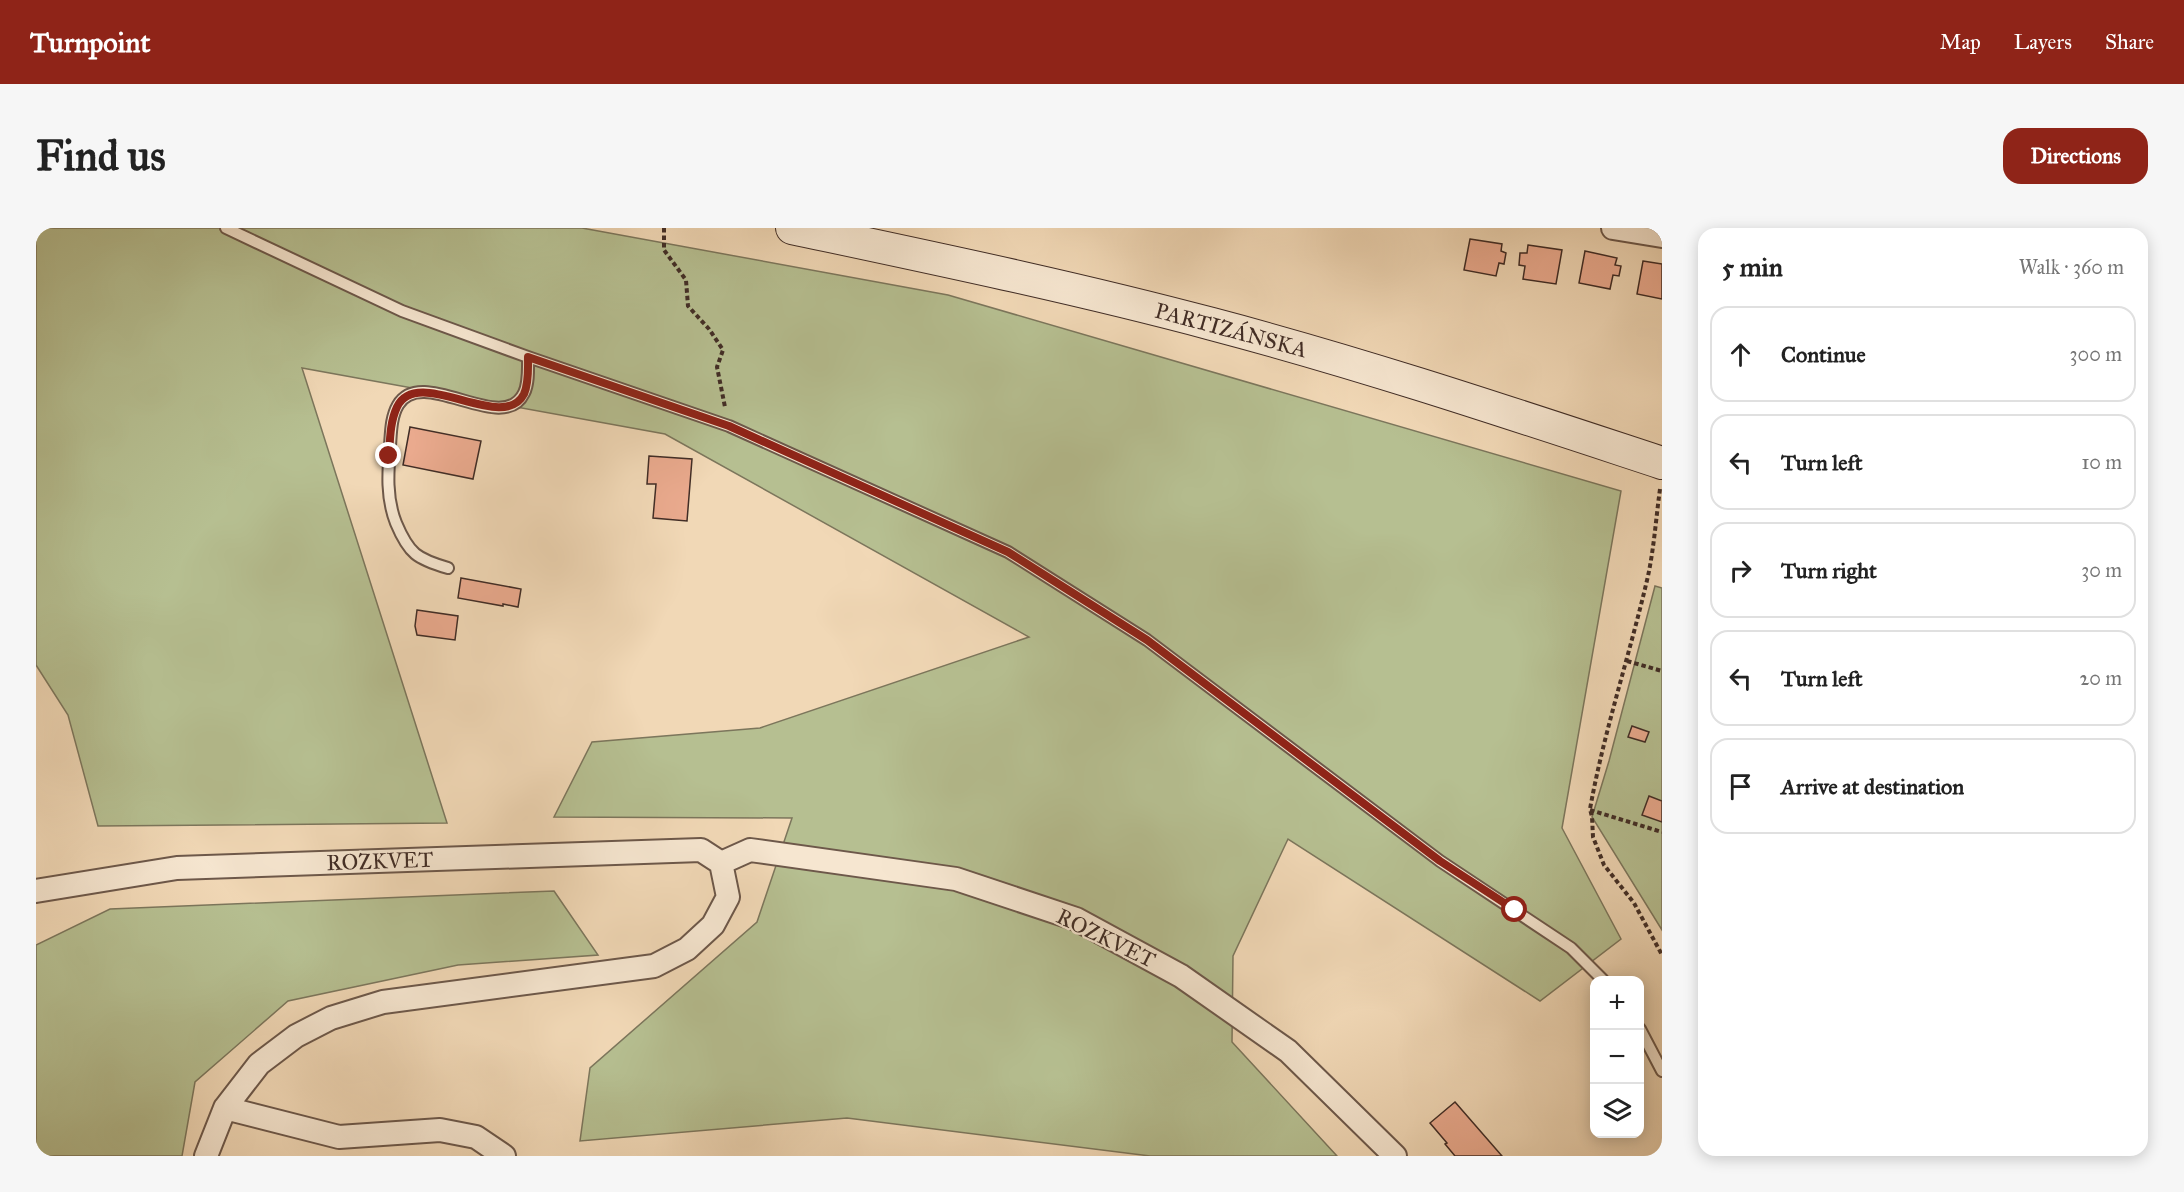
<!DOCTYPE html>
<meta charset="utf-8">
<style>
body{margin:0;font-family:"IM FELL Great Primer",serif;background:#f6f6f6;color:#222}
.controls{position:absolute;right:18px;bottom:18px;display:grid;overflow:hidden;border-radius:12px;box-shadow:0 3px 15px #0003}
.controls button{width:54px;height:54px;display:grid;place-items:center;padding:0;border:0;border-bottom:2px solid #e0e0e0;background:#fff;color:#222;font:30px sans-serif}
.stop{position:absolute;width:18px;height:18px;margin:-14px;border:4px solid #8f2418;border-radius:50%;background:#fff}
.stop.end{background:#8f2418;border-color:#fff;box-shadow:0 2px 6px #0008}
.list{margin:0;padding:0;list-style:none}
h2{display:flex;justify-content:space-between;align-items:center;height:78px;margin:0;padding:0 24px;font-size:26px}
h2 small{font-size:20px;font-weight:400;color:#767676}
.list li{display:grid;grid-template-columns:39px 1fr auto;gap:18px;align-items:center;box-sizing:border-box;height:96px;margin:0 12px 12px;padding:0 12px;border:2px solid #e0e0e0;border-radius:18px}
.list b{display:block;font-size:22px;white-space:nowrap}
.list em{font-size:20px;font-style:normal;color:#767676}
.icon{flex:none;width:33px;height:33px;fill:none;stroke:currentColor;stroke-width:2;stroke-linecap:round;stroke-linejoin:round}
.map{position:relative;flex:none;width:1626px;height:928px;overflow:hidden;border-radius:18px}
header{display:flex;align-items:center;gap:36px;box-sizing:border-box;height:84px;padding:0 30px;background:#8f2418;color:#fff}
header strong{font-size:28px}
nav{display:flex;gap:33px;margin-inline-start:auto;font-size:21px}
.intro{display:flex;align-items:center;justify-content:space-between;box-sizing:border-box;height:144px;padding:0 36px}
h1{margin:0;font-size:42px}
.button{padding:15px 27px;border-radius:18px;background:#8f2418;color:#fff;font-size:21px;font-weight:700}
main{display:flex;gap:36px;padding:0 36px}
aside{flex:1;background:#fff;border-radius:18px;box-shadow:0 3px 15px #0003}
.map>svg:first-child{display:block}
</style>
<header>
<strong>Turnpoint</strong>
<nav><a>Map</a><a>Layers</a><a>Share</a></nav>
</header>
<div class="intro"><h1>Find us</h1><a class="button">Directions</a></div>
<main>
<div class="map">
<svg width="1626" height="928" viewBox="0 0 1626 928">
<rect width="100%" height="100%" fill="#f1d8b6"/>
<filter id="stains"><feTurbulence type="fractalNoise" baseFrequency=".00333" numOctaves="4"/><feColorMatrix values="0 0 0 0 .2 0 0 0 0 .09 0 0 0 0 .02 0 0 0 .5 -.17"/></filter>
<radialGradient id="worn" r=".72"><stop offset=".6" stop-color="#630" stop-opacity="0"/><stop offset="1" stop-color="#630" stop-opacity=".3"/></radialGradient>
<!-- green -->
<path fill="#b6bf91" stroke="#7c765c" stroke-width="1.5" d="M0 0H546L912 67 1585 263 1526 600 1585 711 1504 773 1252 611 1197 728 1196 814 1301 928H1114L811 890 544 913 554 840 721 694 756 590 518 589 556 514 724 500 993 409 629 206 266 140 411 595 62 598 32 487 0 437Z
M1619 358 1626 360V702L1556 589 1573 533Z
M518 663 562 727 422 737 252 773 159 854 146 928H0V717L74 681Z"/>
<!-- building -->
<path fill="#eaaa8e" stroke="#412d26" stroke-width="1.5" d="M1434 11 1466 16 1465 23 1470 25 1468 36 1463 35 1460 48 1428 42Z
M1492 17 1526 22 1520 56 1487 51 1489 38 1483 37 1484 25H1491Z
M1549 23 1581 30 1579 37 1585 38 1583 48 1577 47 1574 61 1543 55Z
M1607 33 1626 36V71L1601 66Z
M374 199 445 213 437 251 367 237Z
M613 228 656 231 651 293 617 290 620 256H611Z
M425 350 485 361 482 379 467 376V378L422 370Z
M381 382 422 388 419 412 381 407 379 398Z
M1596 498 1613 504 1609 514 1592 509Z
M1613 568 1626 573V594L1606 587Z
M1419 874 1466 928H1419L1409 916 1411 915 1394 895Z"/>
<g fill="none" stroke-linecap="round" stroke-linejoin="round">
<!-- service casing -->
<g stroke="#6d584a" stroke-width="14">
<path id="service" d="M190 0 366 83 492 129 693 198 972 324 1111 412 1404 633 1535 720 1567 752
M412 340C381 331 373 326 360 295 350 270 352 244 354 218 355 204 355 189 362 177 386 136 467 209 488 165 493 155 492 140 492 129
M1604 801 1626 843"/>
</g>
<!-- minor casing -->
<g stroke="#6d584a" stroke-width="26">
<path id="minor" d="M1577 0 1626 8
M685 635 714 622 920 651 1040 691 1145 748 1252 823 1359 928
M0 663 141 640 665 622 685 635 692 669 677 697 651 721 618 738 347 774 295 790 260 808 223 836 189 880 170 928
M189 880 303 909 404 902 440 909 468 928"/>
</g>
<!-- secondary casing -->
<g stroke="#412d26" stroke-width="34">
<path id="secondary" d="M756 0C897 30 1037 59 1176 96 1328 136 1477 186 1626 235"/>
</g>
<!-- path -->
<path stroke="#412d26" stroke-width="4" stroke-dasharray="4.5 3" stroke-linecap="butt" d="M628 0V22L650 52 652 78 673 101 687 122 681 139 689 179
M1624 261C1620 290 1618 320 1612 348 1594 426 1568 503 1554 581L1556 589 1557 609 1568 637 1598 675 1626 727
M1591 433 1626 443
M1554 582 1626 604"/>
<!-- service -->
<use href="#service" stroke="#f6e6d0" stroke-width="10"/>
<!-- minor -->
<use href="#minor" stroke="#f6e6d0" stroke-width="22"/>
<!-- secondary -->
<use href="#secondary" stroke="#f6e6d0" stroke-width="32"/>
</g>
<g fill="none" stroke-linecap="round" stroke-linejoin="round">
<!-- route -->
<path stroke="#8f2418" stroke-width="8" d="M353 228C354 211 354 194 361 179 382 136 467 207 488 166 493 155 492 140 492 129L693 198 972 324 1111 412 1404 633 1479 682"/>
</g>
<g text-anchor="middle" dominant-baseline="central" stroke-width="4.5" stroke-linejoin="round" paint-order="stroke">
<!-- street labels -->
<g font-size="22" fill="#412d26" stroke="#f6e6d0">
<text transform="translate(1195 102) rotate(15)">PARTIZÁNSKA</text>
<text transform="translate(344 633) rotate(-2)">ROZKVET</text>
<text transform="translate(1070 710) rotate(26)">ROZKVET</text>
</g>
</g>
<rect width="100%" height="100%" filter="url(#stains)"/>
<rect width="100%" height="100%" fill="url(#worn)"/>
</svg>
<div class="controls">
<button>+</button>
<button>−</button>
<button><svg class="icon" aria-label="layers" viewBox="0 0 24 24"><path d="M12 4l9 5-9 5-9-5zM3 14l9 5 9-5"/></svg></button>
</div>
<div class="stop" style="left:1479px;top:682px"></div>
<div class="stop end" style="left:353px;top:228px"></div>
</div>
<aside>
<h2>5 min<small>Walk · 360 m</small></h2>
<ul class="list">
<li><svg class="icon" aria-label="ahead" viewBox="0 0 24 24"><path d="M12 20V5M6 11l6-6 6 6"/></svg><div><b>Continue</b></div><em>300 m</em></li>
<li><svg class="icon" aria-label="left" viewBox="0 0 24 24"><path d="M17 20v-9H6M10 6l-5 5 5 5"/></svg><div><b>Turn left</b></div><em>10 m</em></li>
<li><svg class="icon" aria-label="right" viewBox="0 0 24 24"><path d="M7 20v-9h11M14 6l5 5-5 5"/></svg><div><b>Turn right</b></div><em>30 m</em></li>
<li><svg class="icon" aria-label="left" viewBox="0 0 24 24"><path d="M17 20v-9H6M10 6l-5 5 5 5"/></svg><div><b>Turn left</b></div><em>20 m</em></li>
<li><svg class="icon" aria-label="arrive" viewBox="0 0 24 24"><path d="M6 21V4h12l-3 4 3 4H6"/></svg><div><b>Arrive at destination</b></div></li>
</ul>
</aside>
</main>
